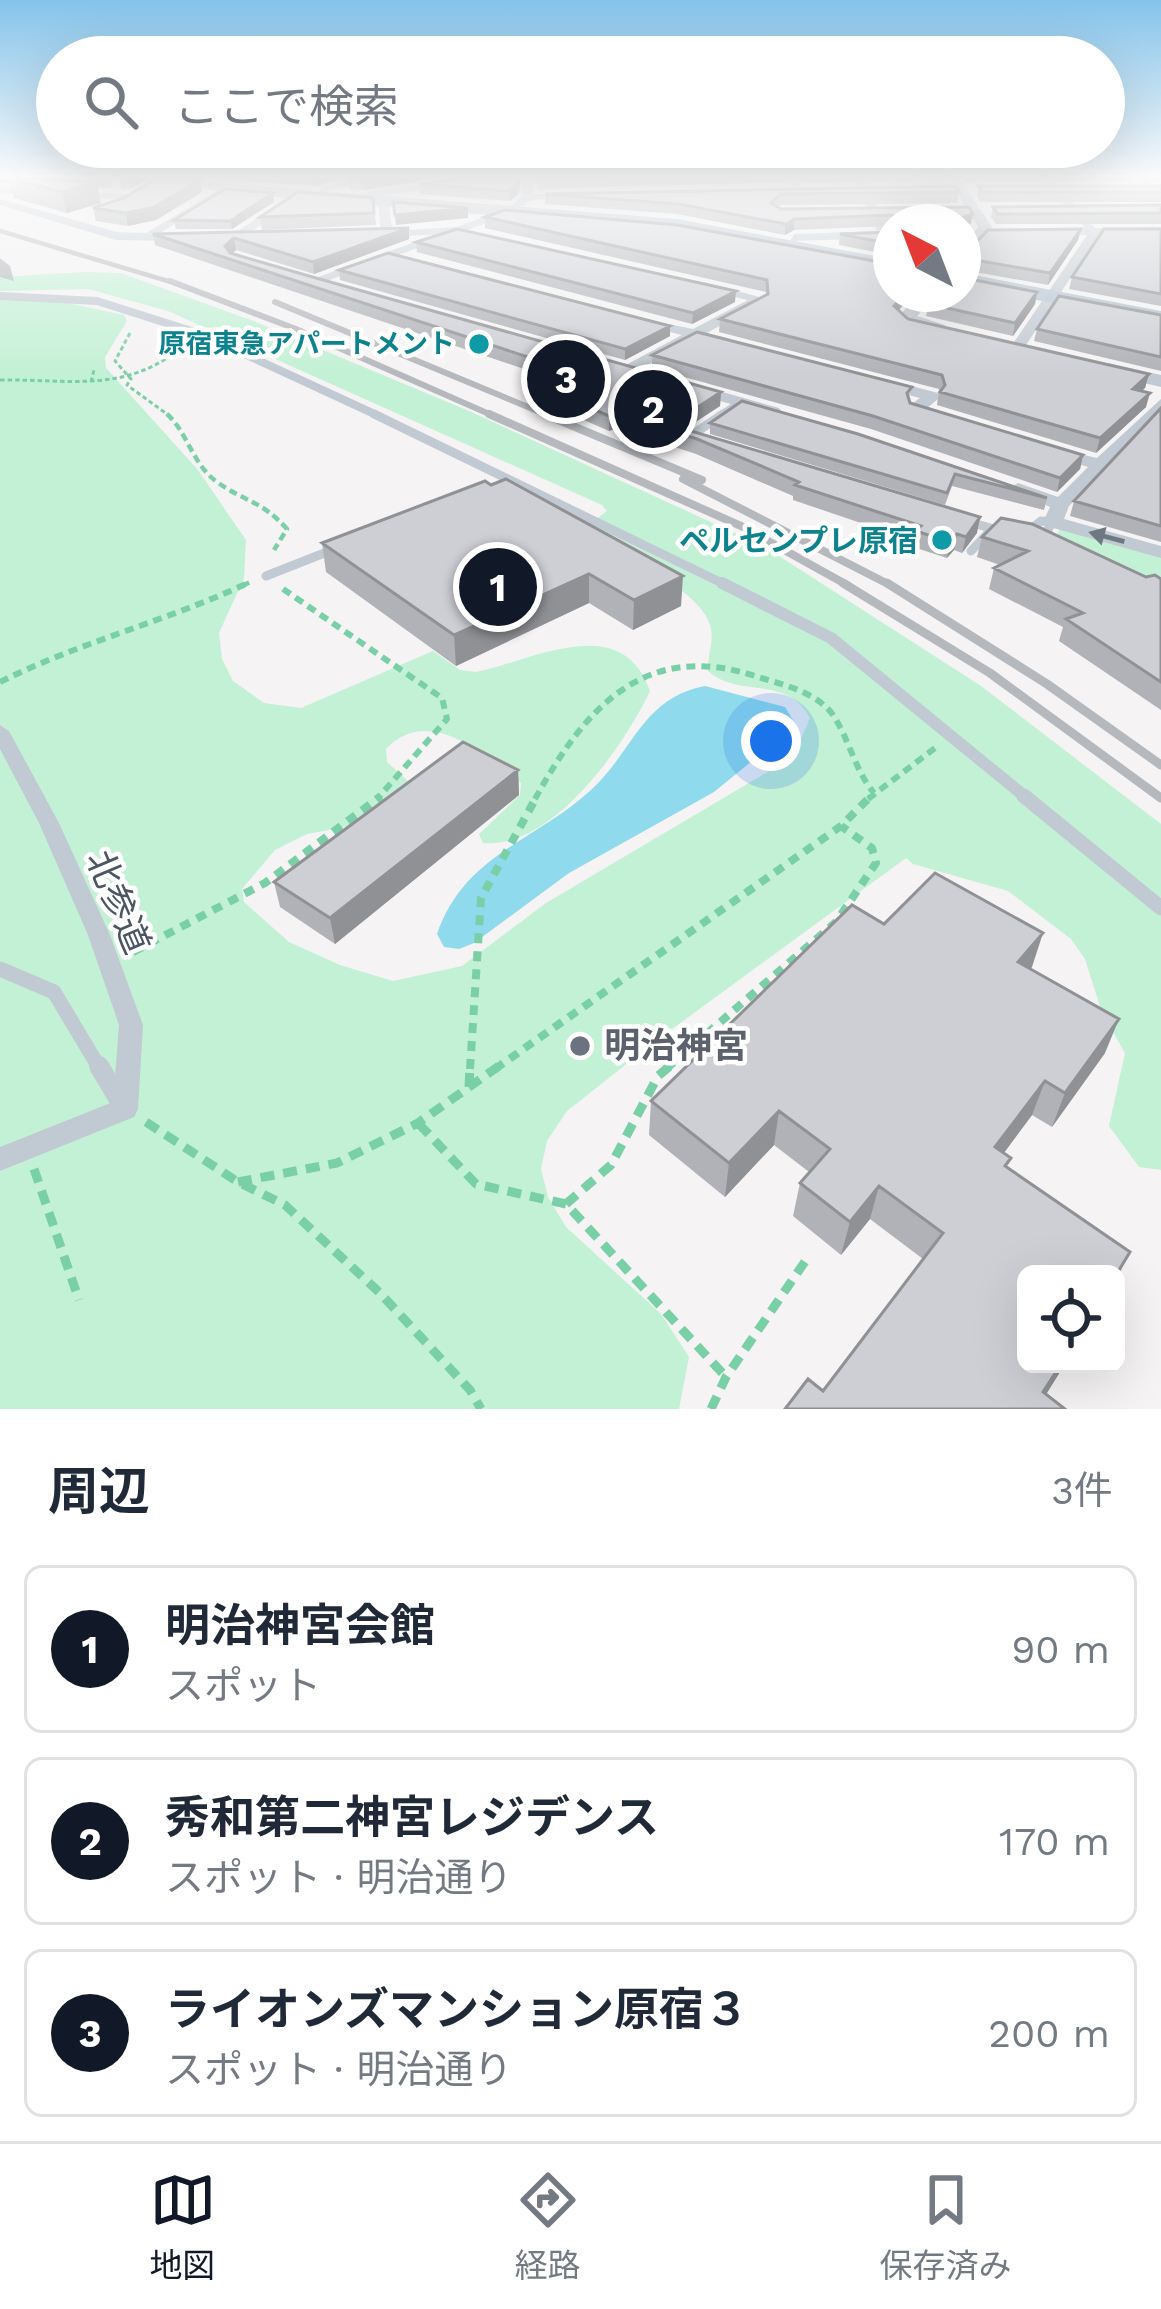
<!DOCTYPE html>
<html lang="ja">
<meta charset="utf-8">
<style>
body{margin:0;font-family:"Work Sans","Noto Sans JP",sans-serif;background:#f2f2f3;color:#1f2937}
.controls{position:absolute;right:36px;bottom:36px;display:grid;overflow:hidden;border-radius:18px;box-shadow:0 12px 48px #0002}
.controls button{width:108px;height:108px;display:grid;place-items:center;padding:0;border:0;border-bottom:3px solid #e0e1e3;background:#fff;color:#1f2937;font:60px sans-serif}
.compass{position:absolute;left:873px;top:204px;width:108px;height:108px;border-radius:50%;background:#fff;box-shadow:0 12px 48px #0002;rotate:318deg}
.you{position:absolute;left:771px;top:741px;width:42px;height:42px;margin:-30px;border:9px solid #fff;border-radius:50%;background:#1a73e8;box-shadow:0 0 0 18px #1a73e833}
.badge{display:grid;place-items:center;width:78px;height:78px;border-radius:50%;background:#111827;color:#fff;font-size:39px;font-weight:700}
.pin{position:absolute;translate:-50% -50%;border:6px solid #fff;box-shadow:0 3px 12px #0006}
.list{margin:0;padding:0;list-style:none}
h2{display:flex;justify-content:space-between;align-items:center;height:156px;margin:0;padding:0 48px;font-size:51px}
h2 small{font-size:39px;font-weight:400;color:#747a83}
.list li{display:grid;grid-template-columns:78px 1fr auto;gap:36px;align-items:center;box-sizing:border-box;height:168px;margin:0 24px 24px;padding:0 24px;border:3px solid #e0e1e3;border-radius:18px}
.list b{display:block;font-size:45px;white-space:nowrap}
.list p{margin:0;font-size:39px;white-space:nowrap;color:#747a83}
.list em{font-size:39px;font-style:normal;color:#747a83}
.icon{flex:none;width:66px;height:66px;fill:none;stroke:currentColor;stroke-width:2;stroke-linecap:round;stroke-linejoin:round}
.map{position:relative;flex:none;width:1161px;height:1409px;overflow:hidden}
.search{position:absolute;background:#fff;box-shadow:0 12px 48px #0002;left:36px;right:36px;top:36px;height:132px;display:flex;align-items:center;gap:30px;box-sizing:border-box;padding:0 42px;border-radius:66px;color:#747a83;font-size:45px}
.sheet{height:732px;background:#fff}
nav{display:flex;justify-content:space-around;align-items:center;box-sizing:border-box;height:168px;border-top:3px solid #e0e1e3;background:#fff;font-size:33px;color:#747a83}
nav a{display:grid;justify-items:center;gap:6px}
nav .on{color:#111827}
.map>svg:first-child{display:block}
</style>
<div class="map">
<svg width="1161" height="1409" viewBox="0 0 1161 1409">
<rect width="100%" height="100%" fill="#f5f3f3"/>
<!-- green -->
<path fill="#c3f1d5" d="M85 272 121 273 256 322 469 411 765 547 981 686 1161 824V1170L1139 1167 1109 1126 1125 1053 1102 1013 1085 959 1071 939 1008 891 913 864 906 858 653 1043 567 1111 547 1141 541 1169 548 1197 566 1227 661 1314 689 1357 679 1409H0V300L63 302 124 315 127 321 105 357 106 368 198 470 246 540 244 578 219 633 222 659 233 681 264 703 301 708 433 651 460 670 476 672C532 661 622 609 650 691 624 746 553 849 483 843L479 834 520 795 521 783C485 754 428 704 386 749L387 762 409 782 406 798 361 824 307 834 275 850 242 889 244 902 289 942 340 965 393 981 462 966 546 903 776 767 797 748 810 718C787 674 739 699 708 671 707 655 715 641 710 625 700 589 622 556 590 537L586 527 607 511 602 505 168 311 88 289 0 291V277Z
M1060 527 1161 555V583L1057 536Z"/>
<!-- water -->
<path fill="#90daee" d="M705 686 785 707 796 725 714 792 569 873 474 943 459 949 444 947 437 934C465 854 534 842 591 790 633 752 642 698 705 686Z"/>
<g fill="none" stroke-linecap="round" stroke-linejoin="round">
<!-- path-far4 -->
<path stroke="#7ad0a6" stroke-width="3" stroke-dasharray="4.5 3" stroke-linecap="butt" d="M130 333 115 361 131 379 127 385 171 417
M0 380C70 379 127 394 183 346
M91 382 94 370"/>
<!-- path-far3 -->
<path stroke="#7ad0a6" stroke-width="4.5" stroke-dasharray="8 4.5" stroke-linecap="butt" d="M167 414C188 433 192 464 217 482 245 502 261 500 287 529L274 550
M242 586 252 581"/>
<!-- path-far2 -->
<path stroke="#7ad0a6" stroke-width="6" stroke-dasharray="9 6" stroke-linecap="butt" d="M283 589 442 698 447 719 377 799
M0 682C80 642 167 621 248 583
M535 799C586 706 646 639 758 677 781 684 807 690 825 706 845 723 853 769 874 793
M868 799 935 748"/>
<!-- path-far1 -->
<path stroke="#7ad0a6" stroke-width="8" stroke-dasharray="10 8" stroke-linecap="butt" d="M133 952 265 883 381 796
M470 1069 481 898 537 796
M495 1069 841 826 871 796
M666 1069 836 922 876 863 872 848 841 826"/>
<!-- path -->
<path stroke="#7ad0a6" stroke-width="9" stroke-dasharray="14 9" stroke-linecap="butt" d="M469 1087 470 1066
M146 1122 238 1182 285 1205 379 1292 470 1390 481 1409
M419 1124 476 1184 566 1204 726 1377
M34 1169 79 1300
M238 1182 337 1163 418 1123 499 1066
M566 1204 611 1165 658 1076 670 1066
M711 1409 726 1377 806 1260"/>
<!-- service-far5 -->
<path stroke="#c1cad2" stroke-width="6" d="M790 178 801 189
M0 190 23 191
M371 194 435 186
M85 195 132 197
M393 234 456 230"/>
<!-- service-far4 -->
<path stroke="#c1cad2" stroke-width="8" d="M0 296 97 301 201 334 381 417
M718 417 741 402"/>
<!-- service-far3 -->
<path stroke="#c1cad2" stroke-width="9" d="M374 414 728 586
M696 439 689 437 723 414
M963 520 1007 533
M1025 534 1041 521 1053 522 1046 532 1056 540
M971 551 991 530
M266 576 337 548"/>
<!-- service-far2 -->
<path stroke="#c1cad2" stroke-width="12" d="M722 583 831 638 1028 799"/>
<!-- service-far1 -->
<path stroke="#c1cad2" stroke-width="15" d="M1024 796 1161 908
M0 969 54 992 100 1069"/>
<!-- service -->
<path stroke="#c1cad2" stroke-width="20" d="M99 1066 121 1103"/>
<!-- pedestrian -->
<path fill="#c1cad2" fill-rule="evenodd" d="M0 725 9 731 59 823 110 935 143 1025 138 1109 134 1117 0 1171V1147L113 1102 119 1025 88 935 39 823 0 749Z"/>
<!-- minor -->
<path fill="#c1cad2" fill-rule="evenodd" d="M355 178H370L323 192 318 189Z
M523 178H533V194L582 196 530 200 517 212 318 284 307 281 509 208 522 196Z
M854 178H864L891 238 790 241 794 234 877 231Z
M1040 178H1050L1095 228 1161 227V235H1099L1022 351 1017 352 1010 348 1087 235 1045 234 1049 228H1085Z
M1133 178H1144L1161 192V200Z
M226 185 230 190 160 233 233 234 284 201 293 203 236 242 116 240 0 205V199L117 232 146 233Z
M383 197 388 200 393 234 387 238 381 234 378 200Z
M704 282 767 299 707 333 731 339V345L696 339 632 373H622V367L682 335 638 324V318L693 329 748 300 699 289 697 286Z
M881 378 938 393V399L927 408 945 416 937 421 909 412V406L920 398 875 386V380Z
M691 383 779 408 781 411 773 416 685 391 683 388Z
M1161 399V413L1069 506 1064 519 1161 546V558L1046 526 1043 522 1050 507 1009 489 1018 483 1058 497 1088 467 1045 454V446L1097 458Z"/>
<!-- tertiary -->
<path fill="#c1cad2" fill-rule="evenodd" d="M947 178H959L992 227 963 261V246L978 227Z
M919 294H936L917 316 945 325V333H933L897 318Z
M1108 363 1161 375V387L1101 373 1098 369Z"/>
<!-- primary -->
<path fill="#b3c2d1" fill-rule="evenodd" d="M157 178 677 219 891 259V271L677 231 226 193Z
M963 273 1161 311V325L963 285Z"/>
<!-- rail-far3 -->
<path stroke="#b5b8bd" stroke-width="4.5" d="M0 231 178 284"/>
<!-- rail-far2 -->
<path stroke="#b5b8bd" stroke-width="6" d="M170 281 296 329 496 417
M275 302 552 417"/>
<!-- rail-far1 -->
<path stroke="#b5b8bd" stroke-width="8" d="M489 414 741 526 849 586
M544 414 702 480
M683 479 892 586"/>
<!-- rail -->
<path stroke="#b5b8bd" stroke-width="9" d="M843 583 990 673 1161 798
M887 583 1047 684 1161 765"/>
</g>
<!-- wall -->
<path fill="#b0b2b7" d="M0 178H111L113 188H98L101 203 67 213 14 198 10 183H0Z
M120 178H151L130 189H121Z
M208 178H342L315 186Z
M354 178H437L365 190 350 189 349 179Z
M466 178H522L518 194 510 201 420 194 419 184Z
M536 178H786L784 182 538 189Z
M799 178H945L944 181 804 182Z
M963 178H1161V181H966Z
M978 186H1161V202H981L977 196Z
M202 192 156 220 128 226 96 221 93 208 124 198Z
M959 192 957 203 780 205 777 207 781 209 969 207 971 224 963 222H891V226L794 230 785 235 677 214 545 204V194Z
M273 193 274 202 232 229H176L174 220Z
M373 198 376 225 262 230 260 217Z
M1161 205V224H996L991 217 993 207Z
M485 217 891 264 899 310 908 319 1149 374 1145 388 1141 391 1146 407 1096 453 937 405 939 389 719 332 720 319 766 295V292L485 228Z
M1081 229 1078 240 1048 285 964 270V278L1037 292 1035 304 1013 336 926 316 929 304 963 252 965 254Z
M1161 229V306L1069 289 1072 277Z
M891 232V255L839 245 840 234Z
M153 234 409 239 314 274 236 250 232 253 721 392 720 406 685 429 977 533 962 553 954 550 947 558 913 547 914 541 793 500V496L696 454 617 428 609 431 550 405V391L554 389 539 385V378L527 374V370L155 245Z
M416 242 735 302 692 324 417 252Z
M0 258 10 266 14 281 0 277Z
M339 270 670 326V336L625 360 340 280Z
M1161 315V371L1034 341 1037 329Z
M652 355 909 401 910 403 1083 455 1080 469 1057 492 871 429 652 368Z
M742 401 1047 498 1044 510 952 486 945 505 710 434V423Z
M1161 408V542L1070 516 1074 501Z
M485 481 681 606 633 630 589 603 456 666 326 572 322 543Z
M982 537 1146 577 1161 579V710L1059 641 1063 627 989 589 994 568 1000 565 977 557Z
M518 770 519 795 335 944 280 907 274 882Z
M884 924 1032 967 1030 969 1105 1053 1052 1127 1032 1115 1004 1153 1007 1168 1130 1252 1116 1280V1274L1026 1364H1065L1046 1394 823 1391 923 1259 870 1219 841 1255 793 1216 800 1183 809 1172 774 1145 725 1197 649 1135 651 1101Z"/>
<!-- shaded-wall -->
<path fill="#909195" d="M132 178H151L130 189 128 180Z
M314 178H342L315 186Z
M380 178H437L365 190 364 180Z
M519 178H522L518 194 510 201 509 191Z
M200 180 202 192 156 220 128 226 126 213Z
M96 182 101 203 67 213 62 192Z
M273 193 274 202 232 229 230 221Z
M468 208V218L396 225 395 215Z
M973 214 971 224 963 227V222H960V218Z
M795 219 794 230 785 235 786 224Z
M409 228V239L314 274 313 262Z
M1081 229 1078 240 1048 285 1050 273Z
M234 238 236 250 227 258 225 246Z
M736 291 735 302 692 324 693 313Z
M1037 292 1035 304 1013 336 1015 323Z
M905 294H913L892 318 894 306Z
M670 326V336L625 360V349Z
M1149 374 1145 388 1129 403 1133 389Z
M721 392 720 406 683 430 684 416Z
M1150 393 1146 407 1096 453 1100 438Z
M617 414V428L609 431V416Z
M1083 455 1080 469 1057 492 1060 478Z
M980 517 977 533 962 553 966 537Z
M957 534 954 550 947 558 950 542Z
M589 574V603L456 666 454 635Z
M683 576 681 606 633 630 634 600Z
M518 770 519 795 335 944 330 918Z
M1043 933 1032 967 1007 996 1018 962Z
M1119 1019 1105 1053 1052 1127 1065 1093Z
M1045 1081 1032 1115 983 1181 995 1147Z
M779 1111 774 1145 725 1197 729 1163Z
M879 1186 870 1219 841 1255 850 1222Z
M1061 1364H1065L1037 1409 1043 1392Z"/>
<!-- building -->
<path fill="#cdcfd5" stroke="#909195" stroke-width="3" d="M8 178 96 182 62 192Z
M157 178H190L200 180 154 207 126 213 93 208 124 198Z
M354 178H380L364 180 349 179Z
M466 178H519L517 184 509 191 419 184Z
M537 178H610L537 180Z
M955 186 959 192 781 194 771 203 781 209 969 207 973 214 960 218V222H896L897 219 892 215 795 219 786 224 678 204 545 194Z
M978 186H1161V192H983Z
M225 189 273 193 230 221 174 220Z
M298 192 373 198 374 213 260 217Z
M393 202 468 208 395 215Z
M1161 205V213L998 214 993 207Z
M505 210 677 225 891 264V294H905L894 306 908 319 1149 374 1133 389 1150 393 1100 438 940 392 945 385 942 375 720 319 768 294 767 280 485 217Z
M409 228 313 262 234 238 225 246 230 253 309 276 721 392 684 416V429L980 517 966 537 957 534 950 542 916 531 921 526 795 485 799 482 697 439 617 414 609 416 550 391 574 382 539 371 548 367 527 360 531 358 153 234Z
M457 229 736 291 693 313 416 242Z
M1081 229 1050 273 963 258V252L965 254 988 230Z
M1104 229H1161V294L1072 277Z
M891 232V244L840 234Z
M388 253 670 326 625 349 339 270Z
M963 265 964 278 1037 292 1015 323 929 304 935 294H963Z
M1059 296 1161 315V357L1037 329Z
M697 332 912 387 907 393 910 403 1083 455 1060 478 873 416 652 355Z
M742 401 858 434 1047 498 955 474 947 493 710 423Z
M1161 408V526L1074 501Z
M506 479 683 576 634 600 589 574 454 635 322 543 485 481 491 485Z
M1001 518 1032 524 1146 577 1155 575 1161 579V682L1066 619 1083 613 994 568 1028 551 982 537Z
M463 742 518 770 330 918 274 882Z
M935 873 1043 933 1018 962 1119 1019 1065 1093 1045 1081 995 1147 1011 1158 1005 1166 1130 1252 1116 1275 1026 1274V1364H1061L1043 1392 1065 1409H785L808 1379 823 1391 943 1233 879 1186 850 1222 800 1183 830 1149 779 1111 729 1163 651 1101 852 905 884 924Z"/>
<!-- one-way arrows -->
<defs><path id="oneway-solid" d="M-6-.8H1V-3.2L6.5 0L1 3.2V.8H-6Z" transform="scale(3)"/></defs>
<use fill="#6e7983" href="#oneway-solid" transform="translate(1107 537) rotate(-165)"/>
<!-- sky -->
<linearGradient id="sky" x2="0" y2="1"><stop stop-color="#85c3ea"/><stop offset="0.47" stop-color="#fafafa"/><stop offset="1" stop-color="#fafafa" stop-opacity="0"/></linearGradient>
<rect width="1161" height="375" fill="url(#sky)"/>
<!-- markers -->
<g fill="#0f9aa8" stroke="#fff" stroke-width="4.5">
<circle cx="479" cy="344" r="12"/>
<circle cx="942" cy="540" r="12"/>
</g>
<circle fill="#6b7280" stroke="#fff" stroke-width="4.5" cx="580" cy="1046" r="12"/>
<g text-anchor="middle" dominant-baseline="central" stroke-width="9" stroke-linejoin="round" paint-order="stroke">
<!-- far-culture labels -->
<g font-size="27" font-weight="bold" fill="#0d838f" stroke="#fff" text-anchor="end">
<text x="455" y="344">原宿東急アパートメント</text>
</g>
<!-- culture labels -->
<g font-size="30" font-weight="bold" fill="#0d838f" stroke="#fff" text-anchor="end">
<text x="918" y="540">ペルセンプレ原宿</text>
</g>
<!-- near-street labels -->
<g font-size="36" fill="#4a5661" stroke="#fff">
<text transform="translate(118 902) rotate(67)">北参道</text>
</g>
<!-- near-worship labels -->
<g font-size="36" font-weight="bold" fill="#5b616d" stroke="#fff" text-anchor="start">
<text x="604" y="1046">明治神宮</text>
</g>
</g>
</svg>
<div class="controls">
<button><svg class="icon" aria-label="locate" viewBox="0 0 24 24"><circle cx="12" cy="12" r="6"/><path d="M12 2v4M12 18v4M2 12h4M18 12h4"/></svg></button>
</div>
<svg class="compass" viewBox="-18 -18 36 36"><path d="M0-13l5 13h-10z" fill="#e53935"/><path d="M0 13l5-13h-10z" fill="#747a83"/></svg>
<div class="you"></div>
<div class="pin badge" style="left:498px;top:587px">1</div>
<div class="pin badge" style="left:653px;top:409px">2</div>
<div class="pin badge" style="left:566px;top:379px">3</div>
<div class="search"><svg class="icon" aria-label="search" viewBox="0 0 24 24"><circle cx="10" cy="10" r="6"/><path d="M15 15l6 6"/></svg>ここで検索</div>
</div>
<section class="sheet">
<h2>周辺<small>3件</small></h2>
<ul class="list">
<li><span class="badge">1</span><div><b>明治神宮会館</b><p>スポット</p></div><em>90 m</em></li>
<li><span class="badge">2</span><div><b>秀和第二神宮レジデンス</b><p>スポット · 明治通り</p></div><em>170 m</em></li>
<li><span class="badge">3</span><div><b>ライオンズマンション原宿３</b><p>スポット · 明治通り</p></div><em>200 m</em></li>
</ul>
</section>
<nav>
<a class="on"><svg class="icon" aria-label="map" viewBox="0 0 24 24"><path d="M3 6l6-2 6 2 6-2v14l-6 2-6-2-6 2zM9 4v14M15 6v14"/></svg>地図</a>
<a><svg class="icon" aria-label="directions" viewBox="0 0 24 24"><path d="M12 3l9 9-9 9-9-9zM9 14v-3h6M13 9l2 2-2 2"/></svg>経路</a>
<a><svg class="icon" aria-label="saved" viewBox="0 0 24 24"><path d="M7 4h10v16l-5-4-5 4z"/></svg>保存済み</a>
</nav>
